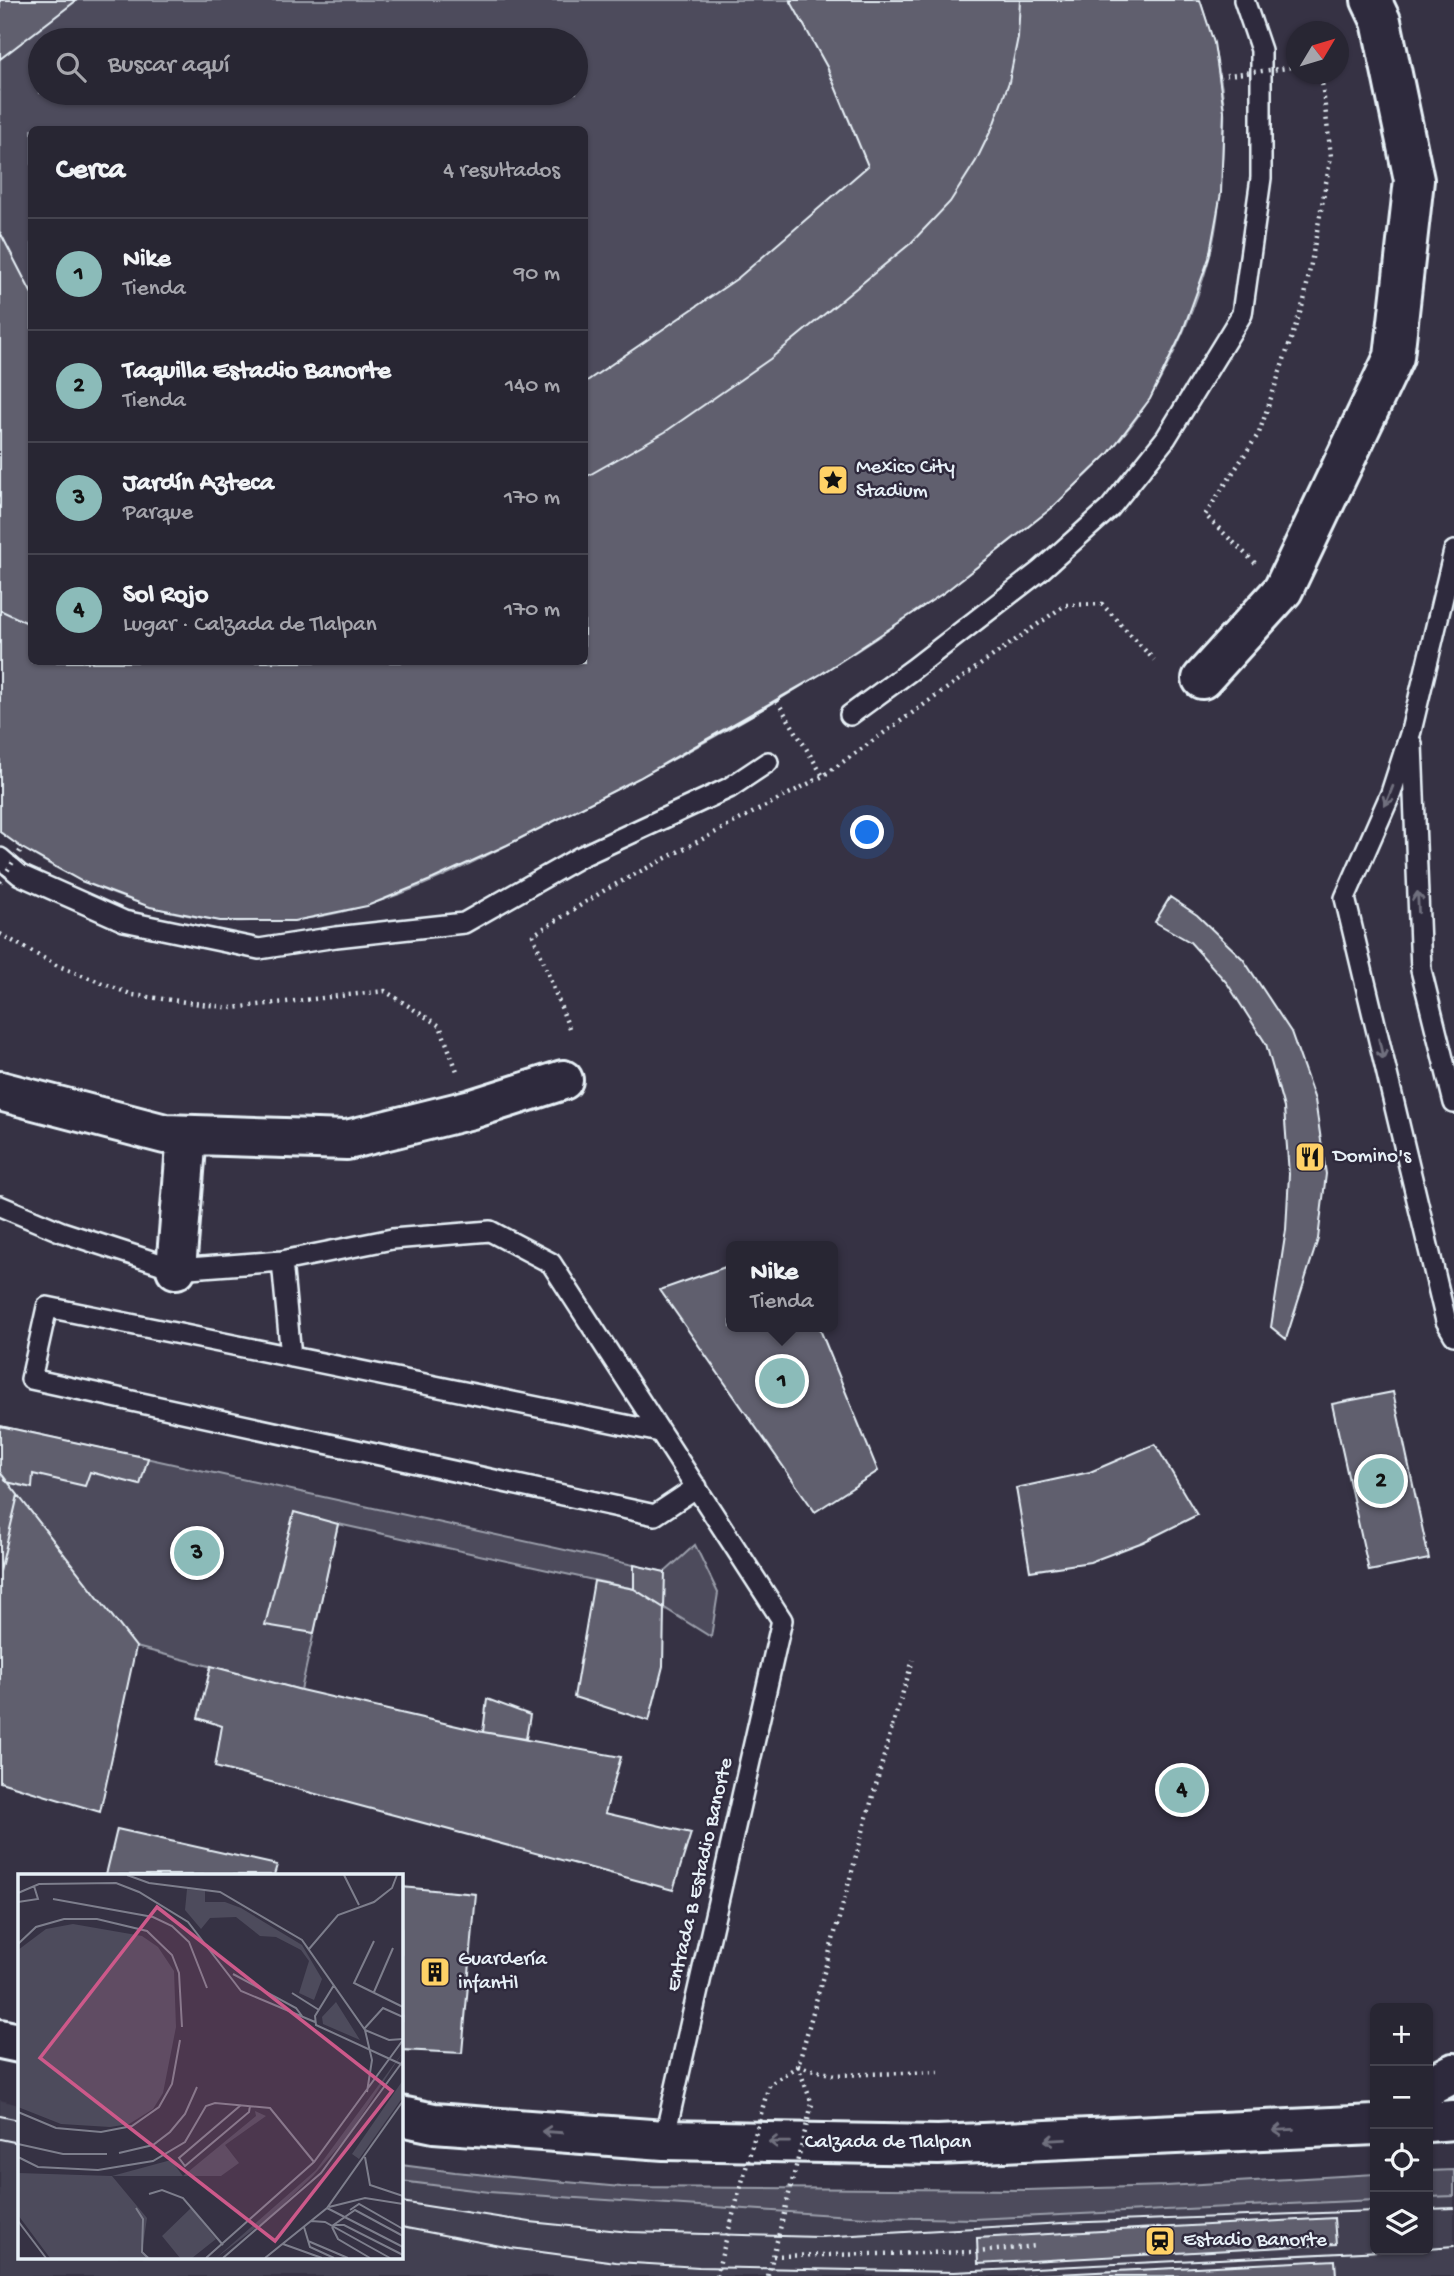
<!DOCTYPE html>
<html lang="es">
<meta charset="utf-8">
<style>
body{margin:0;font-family:"Gochi Hand",sans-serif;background:#34323f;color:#f1f3f6}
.controls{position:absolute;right:21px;bottom:21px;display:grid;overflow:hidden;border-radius:10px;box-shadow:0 2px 5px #0004}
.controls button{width:63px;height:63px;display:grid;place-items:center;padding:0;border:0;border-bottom:2px solid #44434e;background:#282633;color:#f1f3f6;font:35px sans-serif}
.compass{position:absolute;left:1286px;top:21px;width:63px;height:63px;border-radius:50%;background:#282633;box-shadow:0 2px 5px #0004;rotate:52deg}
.you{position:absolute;left:868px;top:833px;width:24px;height:24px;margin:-18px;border:5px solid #fff;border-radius:50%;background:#1a73e8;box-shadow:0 0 0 10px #1a73e833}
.badge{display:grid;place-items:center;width:46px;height:46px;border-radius:50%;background:#8bbbb9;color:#111;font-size:23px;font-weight:700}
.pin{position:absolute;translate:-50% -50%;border:4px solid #fff;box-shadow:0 2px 7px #0006}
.popup{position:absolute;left:726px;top:1241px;width:112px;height:91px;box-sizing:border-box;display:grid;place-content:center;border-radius:10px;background:#282633;filter:drop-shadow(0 2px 5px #0005);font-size:23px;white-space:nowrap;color:#a5a5ac}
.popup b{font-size:26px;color:#f1f3f6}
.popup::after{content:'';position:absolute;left:50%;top:100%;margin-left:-14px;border:14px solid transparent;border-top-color:#282633}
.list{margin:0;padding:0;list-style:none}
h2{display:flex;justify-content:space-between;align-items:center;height:91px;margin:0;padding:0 28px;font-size:30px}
h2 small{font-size:23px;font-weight:400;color:#a5a5ac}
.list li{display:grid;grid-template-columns:46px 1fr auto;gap:21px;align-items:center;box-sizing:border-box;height:112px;padding:0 28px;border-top:2px solid #44434e}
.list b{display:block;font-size:26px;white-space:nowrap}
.list p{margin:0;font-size:23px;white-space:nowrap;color:#a5a5ac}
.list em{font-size:23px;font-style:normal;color:#a5a5ac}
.icon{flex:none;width:38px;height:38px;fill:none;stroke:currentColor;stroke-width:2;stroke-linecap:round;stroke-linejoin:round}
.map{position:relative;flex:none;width:1454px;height:2276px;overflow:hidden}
.search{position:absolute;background:#282633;box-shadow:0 2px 5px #0004;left:28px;top:28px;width:560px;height:77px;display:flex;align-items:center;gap:18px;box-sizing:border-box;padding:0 24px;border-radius:38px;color:#a5a5ac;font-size:26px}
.panel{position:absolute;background:#282633;box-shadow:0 2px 5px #0004;left:28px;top:126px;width:560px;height:539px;border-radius:10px}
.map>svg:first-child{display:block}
</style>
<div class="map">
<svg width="1454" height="2276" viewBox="0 0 1454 2276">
<rect width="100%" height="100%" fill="#363244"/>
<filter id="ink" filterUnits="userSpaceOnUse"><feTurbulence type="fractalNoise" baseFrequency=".0143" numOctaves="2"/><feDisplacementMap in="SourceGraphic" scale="14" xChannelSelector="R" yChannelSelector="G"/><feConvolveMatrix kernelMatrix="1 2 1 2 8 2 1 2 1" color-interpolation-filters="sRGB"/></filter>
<g filter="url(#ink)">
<!-- built -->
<path fill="#433f51" d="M0 2100 19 2105V2257H401V2181L489 2192 576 2198 866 2217 974 2219 1375 2200V2250H1428V2197L1454 2196V2276H0Z"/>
<!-- green -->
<path fill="#4d4b5c" stroke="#9a9eaa" stroke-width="2" fill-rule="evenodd" d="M0 0H1200C1212 36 1222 73 1224 111 1225 122 1223 134 1223 146 1221 184 1219 222 1209 259 1196 306 1175 354 1151 396 1118 452 1062 500 1011 540 876 648 726 735 572 812 485 856 395 909 296 920 285 921 273 921 261 921 247 921 231 922 217 920 139 910 63 879 0 832ZM40 40H576V93H40ZM32 130H584V662H32Z
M0 1426 665 1572 695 1545 718 1593 711 1637 634 1589 338 1524 301 1690 136 1647 0 1472Z
M401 2165 455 2172 621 2187 1027 2190 1166 2186 1375 2174V2200L974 2219 866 2217 576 2198 489 2192 401 2181Z
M1454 2170V2196L1428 2197V2171Z"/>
<!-- building -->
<path fill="#605e6e" stroke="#e8f1f8" stroke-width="2" d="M0 0H77L0 59Z
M790 0H1200L1214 43 1224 111 1221 193 1209 258 1182 333 1150 399 1108 454 1053 507 995 553 945 592 821 674 639 778 507 845 433 879 367 906 294 921H220L150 907 81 881 22 848 0 832V232L32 294V662H584V383L738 278 868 166 827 67Z
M1020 0H1200L1214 43 1224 111 1221 193 1209 258 1182 333 1150 399 1108 454 1053 507 945 592 821 674 761 710 639 778 507 845 433 879 367 906 294 921H220L150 907 81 881 22 848 0 832V610L32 625V662H584V478L665 432 770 359 911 243 950 202 976 161 993 126 1009 82 1018 37Z
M1170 897 1197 915 1243 959 1291 1032 1315 1100 1326 1174 1318 1239 1286 1339 1271 1327 1286 1230 1289 1174 1284 1108 1266 1044 1227 983 1190 942 1155 922Z
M731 1265V1327H819L878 1471 815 1512 660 1290Z
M1393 1392 1429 1559 1369 1571 1332 1404Z
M0 1426 148 1458 140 1485 90 1472 85 1486 33 1474 32 1488 7 1482 0 1472Z
M1155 1444 1197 1515 1143 1542 1090 1562 1030 1571 1016 1488 1090 1472Z
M0 1472 18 1495 0 1572Z
M18 1495 136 1647 100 1812 0 1782V1572Z
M294 1512 338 1524 314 1633 265 1625Z
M634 1565 665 1572 664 1608 634 1589Z
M594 1581 634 1589 664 1608 663 1666 649 1721 574 1697Z
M211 1666 301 1690 483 1732 621 1757 605 1813 691 1833 673 1890 215 1767 222 1726 198 1718Z
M487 1699 530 1715 526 1739 483 1732Z
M117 1829 277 1865 274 1875H106Z
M401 1887 476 1894 462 2053 401 2050Z
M1334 2218 1336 2244 978 2264 977 2238Z
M1335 2260 1336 2276H1027L1037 2275Z"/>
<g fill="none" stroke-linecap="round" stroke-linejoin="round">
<!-- lane casing -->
<g stroke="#e8f1f8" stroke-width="24">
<path id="lane" d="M1454 551 1411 731 1391 793 1345 898 1446 1321 1454 1335
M850 715 913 669 1041 570 1110 508 1166 438 1242 314 1261 178V50L1244 0
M1412 744 1421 970 1454 1103
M0 858 20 875 124 921 259 949 336 937 464 923 580 857 729 788 768 762
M0 1206 62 1232 176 1269 282 1261 392 1239 490 1231 551 1263 782 1620 664 2140
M282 1261 291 1357
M660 1432 47 1307 31 1379 655 1515 697 1487"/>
</g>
<!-- street casing -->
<g stroke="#e8f1f8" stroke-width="44">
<path id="street" d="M1202 679 1283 590 1394 357 1414 180 1381 21 1371 0
M0 1091 165 1134 347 1140 472 1109 563 1080
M176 1269 187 1135"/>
</g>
<!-- secondary casing -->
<g stroke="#e8f1f8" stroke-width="44">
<path id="secondary" d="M0 2039 19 2043
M1428 2087 1454 2073
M401 2116 434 2123 664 2140 938 2145 1375 2125
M1428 2122 1454 2120"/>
</g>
<!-- path -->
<path stroke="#e8f1f8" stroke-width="4.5" stroke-dasharray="2 5" stroke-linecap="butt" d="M1255 563 1205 515 1259 433 1304 301 1331 156 1321 74
M0 934 56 965 133 995 232 1008 385 991 440 1026 457 1071
M569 1028 533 935 605 890 823 776 1065 605 1102 604 1154 660
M892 1727 913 1660
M798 2066 834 2075 940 2072
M773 2256 977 2252 1037 2246"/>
<!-- lane -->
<use href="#lane" stroke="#2f2a3d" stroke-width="19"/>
<!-- street -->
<use href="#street" stroke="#2f2a3d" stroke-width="38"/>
<!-- secondary -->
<use href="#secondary" stroke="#2f2a3d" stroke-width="38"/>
<!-- tram -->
<path stroke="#e8f1f8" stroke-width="2" d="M0 2116 19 2120
M0 2139 19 2143
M401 2202 530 2222 630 2232 819 2237 1063 2223 1375 2211
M1428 2209 1454 2208
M401 2227 511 2248 616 2262 699 2267 954 2272 1402 2250
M1428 2248 1454 2246"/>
<!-- path-bridge -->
<path stroke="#e8f1f8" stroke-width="4.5" stroke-dasharray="2 5" stroke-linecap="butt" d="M1219 76 1296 67
M777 701 823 776
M0 882 22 848
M716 2276 769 2085 798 2066 892 1727
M768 2276 812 2104 798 2066"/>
</g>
<!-- one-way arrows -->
<defs><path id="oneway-shaft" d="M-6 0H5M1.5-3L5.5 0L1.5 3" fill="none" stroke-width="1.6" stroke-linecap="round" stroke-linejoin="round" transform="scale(1.75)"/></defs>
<g stroke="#70707e">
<use href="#oneway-shaft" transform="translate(1389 796) rotate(112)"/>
<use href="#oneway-shaft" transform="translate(1418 902) rotate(-93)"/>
<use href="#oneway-shaft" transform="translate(1381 1049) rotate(77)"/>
<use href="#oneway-shaft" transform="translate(1283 2130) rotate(177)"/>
<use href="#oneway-shaft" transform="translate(552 2132) rotate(-176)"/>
<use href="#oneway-shaft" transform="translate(1055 2140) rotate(177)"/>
<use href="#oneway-shaft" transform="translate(779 2142) rotate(-179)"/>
</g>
</g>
<!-- icons -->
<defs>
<g id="sight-square" transform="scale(1.575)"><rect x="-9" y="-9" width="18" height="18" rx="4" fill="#ffd166" stroke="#2f2a3d"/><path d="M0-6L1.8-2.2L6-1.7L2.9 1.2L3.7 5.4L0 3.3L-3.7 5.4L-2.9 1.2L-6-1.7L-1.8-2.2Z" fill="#111"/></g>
<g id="restaurant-square" transform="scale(1.575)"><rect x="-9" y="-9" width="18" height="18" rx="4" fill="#ffd166" stroke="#2f2a3d"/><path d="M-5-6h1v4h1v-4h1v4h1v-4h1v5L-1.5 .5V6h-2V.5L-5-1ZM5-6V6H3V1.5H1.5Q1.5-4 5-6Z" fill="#111"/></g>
<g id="building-square" transform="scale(1.575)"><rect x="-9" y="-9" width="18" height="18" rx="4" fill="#ffd166" stroke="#2f2a3d"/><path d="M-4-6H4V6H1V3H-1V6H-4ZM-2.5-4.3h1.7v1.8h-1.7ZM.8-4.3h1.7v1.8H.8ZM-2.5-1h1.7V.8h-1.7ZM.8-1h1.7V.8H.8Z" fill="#111"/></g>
<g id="station-square" transform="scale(1.575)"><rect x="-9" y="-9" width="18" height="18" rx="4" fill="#ffd166" stroke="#2f2a3d"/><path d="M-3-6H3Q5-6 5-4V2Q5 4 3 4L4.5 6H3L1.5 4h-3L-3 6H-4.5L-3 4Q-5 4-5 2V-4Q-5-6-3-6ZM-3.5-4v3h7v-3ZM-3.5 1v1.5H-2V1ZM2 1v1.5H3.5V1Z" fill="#111"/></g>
</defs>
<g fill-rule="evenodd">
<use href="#sight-square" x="833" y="480"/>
<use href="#restaurant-square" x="1310" y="1157"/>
<use href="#building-square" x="435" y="1972"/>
<use href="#station-square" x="1160" y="2241"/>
</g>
<g text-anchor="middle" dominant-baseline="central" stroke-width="5" stroke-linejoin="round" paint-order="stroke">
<!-- poi labels -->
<g font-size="21" fill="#e8f1f8" stroke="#2f2a3d" text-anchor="start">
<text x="856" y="468">Mexico City<tspan x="856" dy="24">Stadium</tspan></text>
<text x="1333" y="1157">Domino's</text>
<text x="458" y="1960">Guardería<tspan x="458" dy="24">infantil</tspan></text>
<text x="1183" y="2241">Estadio Banorte</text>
</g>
<!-- street labels -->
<g font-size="21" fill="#e8f1f8" stroke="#2f2a3d">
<text transform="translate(701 1875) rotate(-77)">Entrada B Estadio Banorte</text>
<text x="888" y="2143">Calzada de Tlalpan</text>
</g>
</g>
<!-- overview -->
<g transform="translate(18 1874)">
<rect width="385" height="385" fill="#363244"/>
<path d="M169 15 187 17V28H207L223 34 284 71 304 105 296 126 281 119 291 87 283 76 258 63 242 62 218 43 192 44 183 55 167 36ZM55 50 124 62 140 73 156 97 158 153 145 219 135 235 111 250 92 253 43 250 0 233V76L28 55ZM318 128 342 166 305 150 304 143ZM385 178 330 262 295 302 253 342 198 384 298 296ZM385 206V223L341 285 334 280ZM237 237 248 242 207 271 221 289 203 302H94L129 344 124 378 133 384H32L0 341V299L94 302 153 286 165 302 238 242ZM173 334 198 365 174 384H162L144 362Z" fill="#4d4b5c"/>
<path fill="none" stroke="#7d7e8c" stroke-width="2" d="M109 1 131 9 202 18 284 66 347 156 354 186 349 218M326 1 341 31M0 19 21 10 98 9 121 18 170 48 223 117 297 148M35 25 135 43 154 52 171 68 189 114M0 28 20 25 16 12M356 67 336 109 385 133M0 70 18 53 46 45H79L129 57 154 81 161 99 164 153M291 75 320 41 356 28 374 14 379 1M215 100 278 134 284 142M316 111 297 142 298 151 385 191M356 118 375 74M274 119 301 136M346 155 365 134 385 143M347 156 371 166 385 165M223 231 161 284 167 292 231 238 232 232M0 238 38 254 83 258 114 252 141 233 154 210 162 166M0 270 45 280H89M101 279 135 271 152 258 167 240 179 213M0 283 20 293 80 296 135 287 167 268 188 232 197 229 252 234 296 288M347 283 352 311 385 322M131 320 144 316 165 324 205 371M311 333 347 324 385 330M118 334 125 345 124 378 130 384M309 334 385 373M332 336 341 330 385 355M0 347 28 384M293 347 307 348 372 384M315 351H326L385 381M314 352 337 336 385 362M286 353 292 373 316 384M314 353 320 365 352 384M290 367 330 384M265 370 304 384M188 384 296 288 385 166M205 384 303 299 385 187M247 384 309 334 385 227"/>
<path fill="#cd598a" fill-opacity="0.15" stroke="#cd598a" stroke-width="3.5" d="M139 33 374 217 257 367 22 184Z"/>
<rect width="385" height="385" fill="none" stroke="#e8f1f8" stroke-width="3.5"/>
</g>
</svg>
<div class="controls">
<button>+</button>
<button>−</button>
<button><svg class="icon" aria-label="locate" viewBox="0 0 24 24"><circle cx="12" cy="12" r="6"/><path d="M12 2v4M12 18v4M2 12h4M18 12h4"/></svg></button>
<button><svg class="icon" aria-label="layers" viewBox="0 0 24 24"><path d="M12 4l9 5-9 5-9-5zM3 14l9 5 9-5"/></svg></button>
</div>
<svg class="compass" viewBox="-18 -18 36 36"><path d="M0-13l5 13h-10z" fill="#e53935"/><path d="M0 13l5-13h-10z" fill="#a5a5ac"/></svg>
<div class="you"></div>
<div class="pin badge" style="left:782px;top:1381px">1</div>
<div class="popup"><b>Nike</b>Tienda</div>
<div class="pin badge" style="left:1381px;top:1481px">2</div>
<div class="pin badge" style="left:197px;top:1553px">3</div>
<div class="pin badge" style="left:1182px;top:1790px">4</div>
<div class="search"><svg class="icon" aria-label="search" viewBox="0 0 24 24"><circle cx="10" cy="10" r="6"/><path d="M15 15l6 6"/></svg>Buscar aquí</div>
<section class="panel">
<h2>Cerca<small>4 resultados</small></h2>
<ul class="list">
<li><span class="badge">1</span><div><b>Nike</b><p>Tienda</p></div><em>90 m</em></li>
<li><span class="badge">2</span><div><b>Taquilla Estadio Banorte</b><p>Tienda</p></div><em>140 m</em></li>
<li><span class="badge">3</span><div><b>Jardín Azteca</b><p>Parque</p></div><em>170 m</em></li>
<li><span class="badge">4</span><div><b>Sol Rojo</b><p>Lugar · Calzada de Tlalpan</p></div><em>170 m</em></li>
</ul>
</section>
</div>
